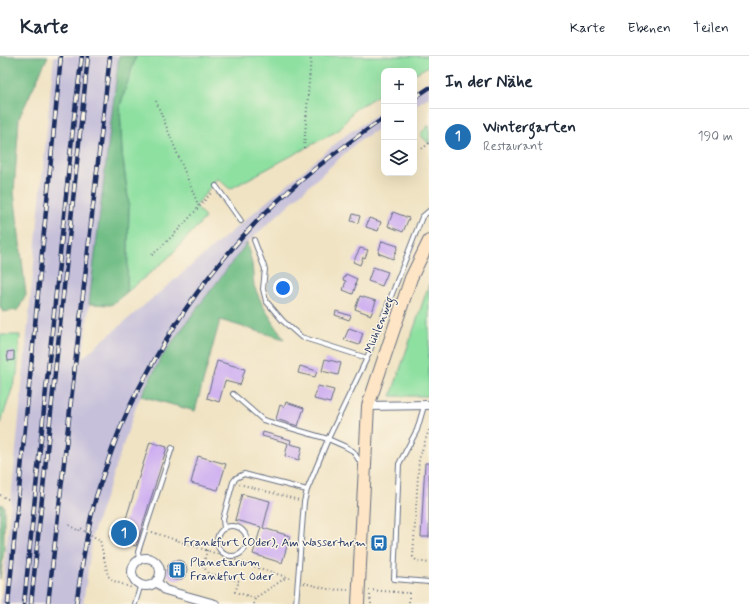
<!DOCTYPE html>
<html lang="de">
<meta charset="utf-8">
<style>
body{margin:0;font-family:Mynerve,sans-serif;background:#f6f6f7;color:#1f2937}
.controls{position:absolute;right:12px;top:12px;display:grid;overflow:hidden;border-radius:8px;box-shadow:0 4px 16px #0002}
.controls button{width:36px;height:36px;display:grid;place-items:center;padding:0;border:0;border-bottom:1px solid #e0e1e3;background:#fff;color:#1f2937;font:20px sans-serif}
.you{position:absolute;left:283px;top:232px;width:14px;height:14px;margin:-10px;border:3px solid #fff;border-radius:50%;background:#1a73e8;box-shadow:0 0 0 6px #1a73e833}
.badge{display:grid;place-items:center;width:26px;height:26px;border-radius:50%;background:#1f6fb2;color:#fff;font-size:13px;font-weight:700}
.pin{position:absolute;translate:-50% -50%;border:2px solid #fff;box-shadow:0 1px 4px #0006}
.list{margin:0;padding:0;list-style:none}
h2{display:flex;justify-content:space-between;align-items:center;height:52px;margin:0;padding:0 16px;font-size:17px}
h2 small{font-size:13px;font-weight:400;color:#747a83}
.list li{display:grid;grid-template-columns:26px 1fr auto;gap:12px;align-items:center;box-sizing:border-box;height:56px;padding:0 16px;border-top:1px solid #e0e1e3}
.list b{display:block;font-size:15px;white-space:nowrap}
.list p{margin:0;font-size:13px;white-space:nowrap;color:#747a83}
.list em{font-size:13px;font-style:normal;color:#747a83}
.icon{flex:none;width:22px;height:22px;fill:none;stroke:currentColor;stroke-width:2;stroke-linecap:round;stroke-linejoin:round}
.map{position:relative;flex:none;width:429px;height:548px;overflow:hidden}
header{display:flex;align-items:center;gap:24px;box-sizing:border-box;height:56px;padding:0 20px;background:#fff;border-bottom:1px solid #e0e1e3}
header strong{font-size:19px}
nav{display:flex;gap:22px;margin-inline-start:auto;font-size:14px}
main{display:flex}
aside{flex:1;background:#fff}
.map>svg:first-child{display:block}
</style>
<header>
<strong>Karte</strong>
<nav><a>Karte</a><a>Ebenen</a><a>Teilen</a></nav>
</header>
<main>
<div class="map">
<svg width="429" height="548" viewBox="0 0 429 548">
<rect width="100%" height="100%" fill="#fcf5e5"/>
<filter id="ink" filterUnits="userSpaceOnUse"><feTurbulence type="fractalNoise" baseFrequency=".025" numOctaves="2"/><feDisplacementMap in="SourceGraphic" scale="8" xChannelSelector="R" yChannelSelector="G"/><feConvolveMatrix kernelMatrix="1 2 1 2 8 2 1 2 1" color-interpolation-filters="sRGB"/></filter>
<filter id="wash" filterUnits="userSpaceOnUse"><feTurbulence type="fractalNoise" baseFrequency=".012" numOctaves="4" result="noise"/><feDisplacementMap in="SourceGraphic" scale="16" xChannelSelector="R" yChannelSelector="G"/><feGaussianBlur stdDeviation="0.9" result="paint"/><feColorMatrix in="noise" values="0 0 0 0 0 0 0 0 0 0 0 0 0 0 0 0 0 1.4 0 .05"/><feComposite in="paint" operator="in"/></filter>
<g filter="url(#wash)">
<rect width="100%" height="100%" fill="#f0e3c3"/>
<!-- industrial -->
<path fill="#c6c0da" d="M54 0H119L83 301 347 78 384 54V69L356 87 247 187 195 255 161 302 137 348 93 477 83 548H1Z
M429 25V41L414 50V35Z"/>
<!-- green -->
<path fill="#8ee0a1" stroke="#548880" d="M136 0H429V10L414 18V15H384V36L355 53 339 74 230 133 217 122 196 150 205 162 168 202 127 236 129 149 122 97 120 50Z
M429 69V88L420 78Z
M429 228V340H391Z
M0 279H20L17 318 0 369Z"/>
<!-- forest -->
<path fill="#72be87" stroke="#467672" d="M0 0H48L19 62 14 136 26 239 18 254 3 256 0 251Z
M119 0H136L120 50 122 97 129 149 127 236 111 249 89 248Z
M247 187 252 208 254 230 263 250 284 283 220 264 195 355 141 340 161 302 195 255Z
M0 448 4 450V493L0 523Z"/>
<g id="blocks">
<!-- building -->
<path fill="#cbabf2" d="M393 156 409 162 403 176 388 170Z
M353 158 360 160 358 167 351 165Z
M369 162 381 166 378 175 366 171Z
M382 185 398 190 393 203 378 197Z
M360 192 368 194 365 202 363 201 360 209 353 206Z
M373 211 388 216 382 230 368 225Z
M346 218 357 223 355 229H356L353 238 343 234 346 225 343 224Z
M360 240 376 245 371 259 355 253Z
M336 255 351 260 349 264 335 259Z
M349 272 363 277 359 289 344 284Z
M14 295V304L8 305 7 296Z
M325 303 341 307 338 319 322 315Z
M217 305 245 313 240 329 225 325 219 346 207 342Z
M300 310 317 315 315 321 298 317Z
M318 330 334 334 330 347 314 343Z
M286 346 304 352 298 370 276 363 280 349 284 351Z
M263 376 291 384 290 388 302 391 299 404 285 400 288 387 262 380Z
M150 386 167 391 136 490 110 482 112 473 117 475 123 472Z
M198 400 226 408 218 434 191 427Z
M425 407H429V481H421Z
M242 438 270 445 263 472 290 480 282 507 253 498 261 471 235 464Z
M167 514a10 10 0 1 1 20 0a10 10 0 1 1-20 0Z"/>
</g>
</g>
<g filter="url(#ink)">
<use href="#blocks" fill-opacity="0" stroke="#666e81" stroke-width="1"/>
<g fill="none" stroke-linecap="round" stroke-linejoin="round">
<!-- lane casing -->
<g stroke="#666e81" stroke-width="6">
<path id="lane" d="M216 130 241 165
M254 184 265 213 263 233 266 245 283 265 301 281 367 302
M233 338 263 364 328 383 344 390 353 395 362 409
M424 350 417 374 399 408 394 523 429 526
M217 485a15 15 0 1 1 30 0a15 15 0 1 1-30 0Z
M224 473 223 463 233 426 236 422 244 418 307 434
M139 504 138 496 172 392
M135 548 141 528
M296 548 304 446 307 434 328 383 367 302 422 161 429 155"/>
</g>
<!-- street casing -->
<g stroke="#666e81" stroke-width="10">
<path id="street" d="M368 350 429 349
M132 516a14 14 0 1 1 28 0a14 14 0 1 1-28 0Z
M156 525 165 534 215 548"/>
</g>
<!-- secondary casing -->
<g stroke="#666e81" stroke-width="14">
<path id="secondary" d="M358 548 368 350 411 222 429 185"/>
</g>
<!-- path -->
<path stroke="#666e81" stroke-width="2" stroke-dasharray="1 3" stroke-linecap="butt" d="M156 45 199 151
M304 92 311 0
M422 93 429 87
M152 199C174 180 193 158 212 136
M429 374 419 403 413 501 417 505 429 507
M239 428 299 444
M0 439 8 443
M69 469 79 475 80 472 83 473 85 476 100 484 108 520 114 525 132 532
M152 476 292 523
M207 494 203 510 208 517 239 525 235 536 255 542 287 521
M304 527 327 533 348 534
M369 534 409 537V548
M370 539 371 548
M254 548 255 542"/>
<!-- lane -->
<use href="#lane" stroke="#fff" stroke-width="4"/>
<!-- street -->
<use href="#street" stroke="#fff" stroke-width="8"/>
<!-- secondary -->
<use href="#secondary" stroke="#fde5c5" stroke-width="12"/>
<!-- rail casing -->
<g stroke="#1b2f5e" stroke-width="4.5">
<path id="rail" d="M414 42 429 32
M8 548 61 0
M24 548 74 62 82 0
M31 548 88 0
M48 548 110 0
M76 548C82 512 86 476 96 441 105 413 114 385 126 359 132 344 140 330 148 316 179 257 219 203 266 156 302 121 343 90 384 62"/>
</g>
<!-- rail -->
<use href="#rail" stroke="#fcf5e5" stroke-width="3" stroke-dasharray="9" stroke-linecap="butt"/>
</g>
</g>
<!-- icons -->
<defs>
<g id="bus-square" transform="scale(0.9)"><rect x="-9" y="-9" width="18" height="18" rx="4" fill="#1f6fb2" stroke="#fcf5e5"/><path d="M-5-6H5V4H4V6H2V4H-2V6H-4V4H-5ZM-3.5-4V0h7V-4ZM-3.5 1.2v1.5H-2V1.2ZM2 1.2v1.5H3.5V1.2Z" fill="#fff"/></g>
<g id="building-square" transform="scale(0.9)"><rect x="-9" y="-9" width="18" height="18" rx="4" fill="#1f6fb2" stroke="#fcf5e5"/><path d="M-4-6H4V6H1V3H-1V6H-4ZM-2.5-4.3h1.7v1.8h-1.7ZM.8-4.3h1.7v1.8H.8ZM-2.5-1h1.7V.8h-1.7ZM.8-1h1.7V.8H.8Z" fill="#fff"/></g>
</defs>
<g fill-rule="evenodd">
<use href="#bus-square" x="379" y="487"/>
<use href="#building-square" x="177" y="514"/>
</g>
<g text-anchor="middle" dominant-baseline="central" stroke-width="3" stroke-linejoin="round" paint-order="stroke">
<!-- street labels -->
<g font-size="12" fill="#1b2f5e" stroke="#fcf5e5">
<text transform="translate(380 269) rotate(-68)">Mühlenweg</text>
</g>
<!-- poi labels -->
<g font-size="12" fill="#1b2f5e" stroke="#fcf5e5" text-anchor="end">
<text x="366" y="487">Frankfurt (Oder), Am Wasserturm</text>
<text x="190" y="507" text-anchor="start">Planetarium<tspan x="190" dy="14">Frankfurt Oder</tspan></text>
</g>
</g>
</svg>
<div class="controls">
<button>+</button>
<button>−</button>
<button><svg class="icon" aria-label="layers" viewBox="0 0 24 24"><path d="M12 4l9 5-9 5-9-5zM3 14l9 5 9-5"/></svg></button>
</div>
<div class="you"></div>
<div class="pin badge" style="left:124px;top:477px">1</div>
</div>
<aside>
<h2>In der Nähe<small></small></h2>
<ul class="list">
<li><span class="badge">1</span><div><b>Wintergarten</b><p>Restaurant</p></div><em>190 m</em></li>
</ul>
</aside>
</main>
